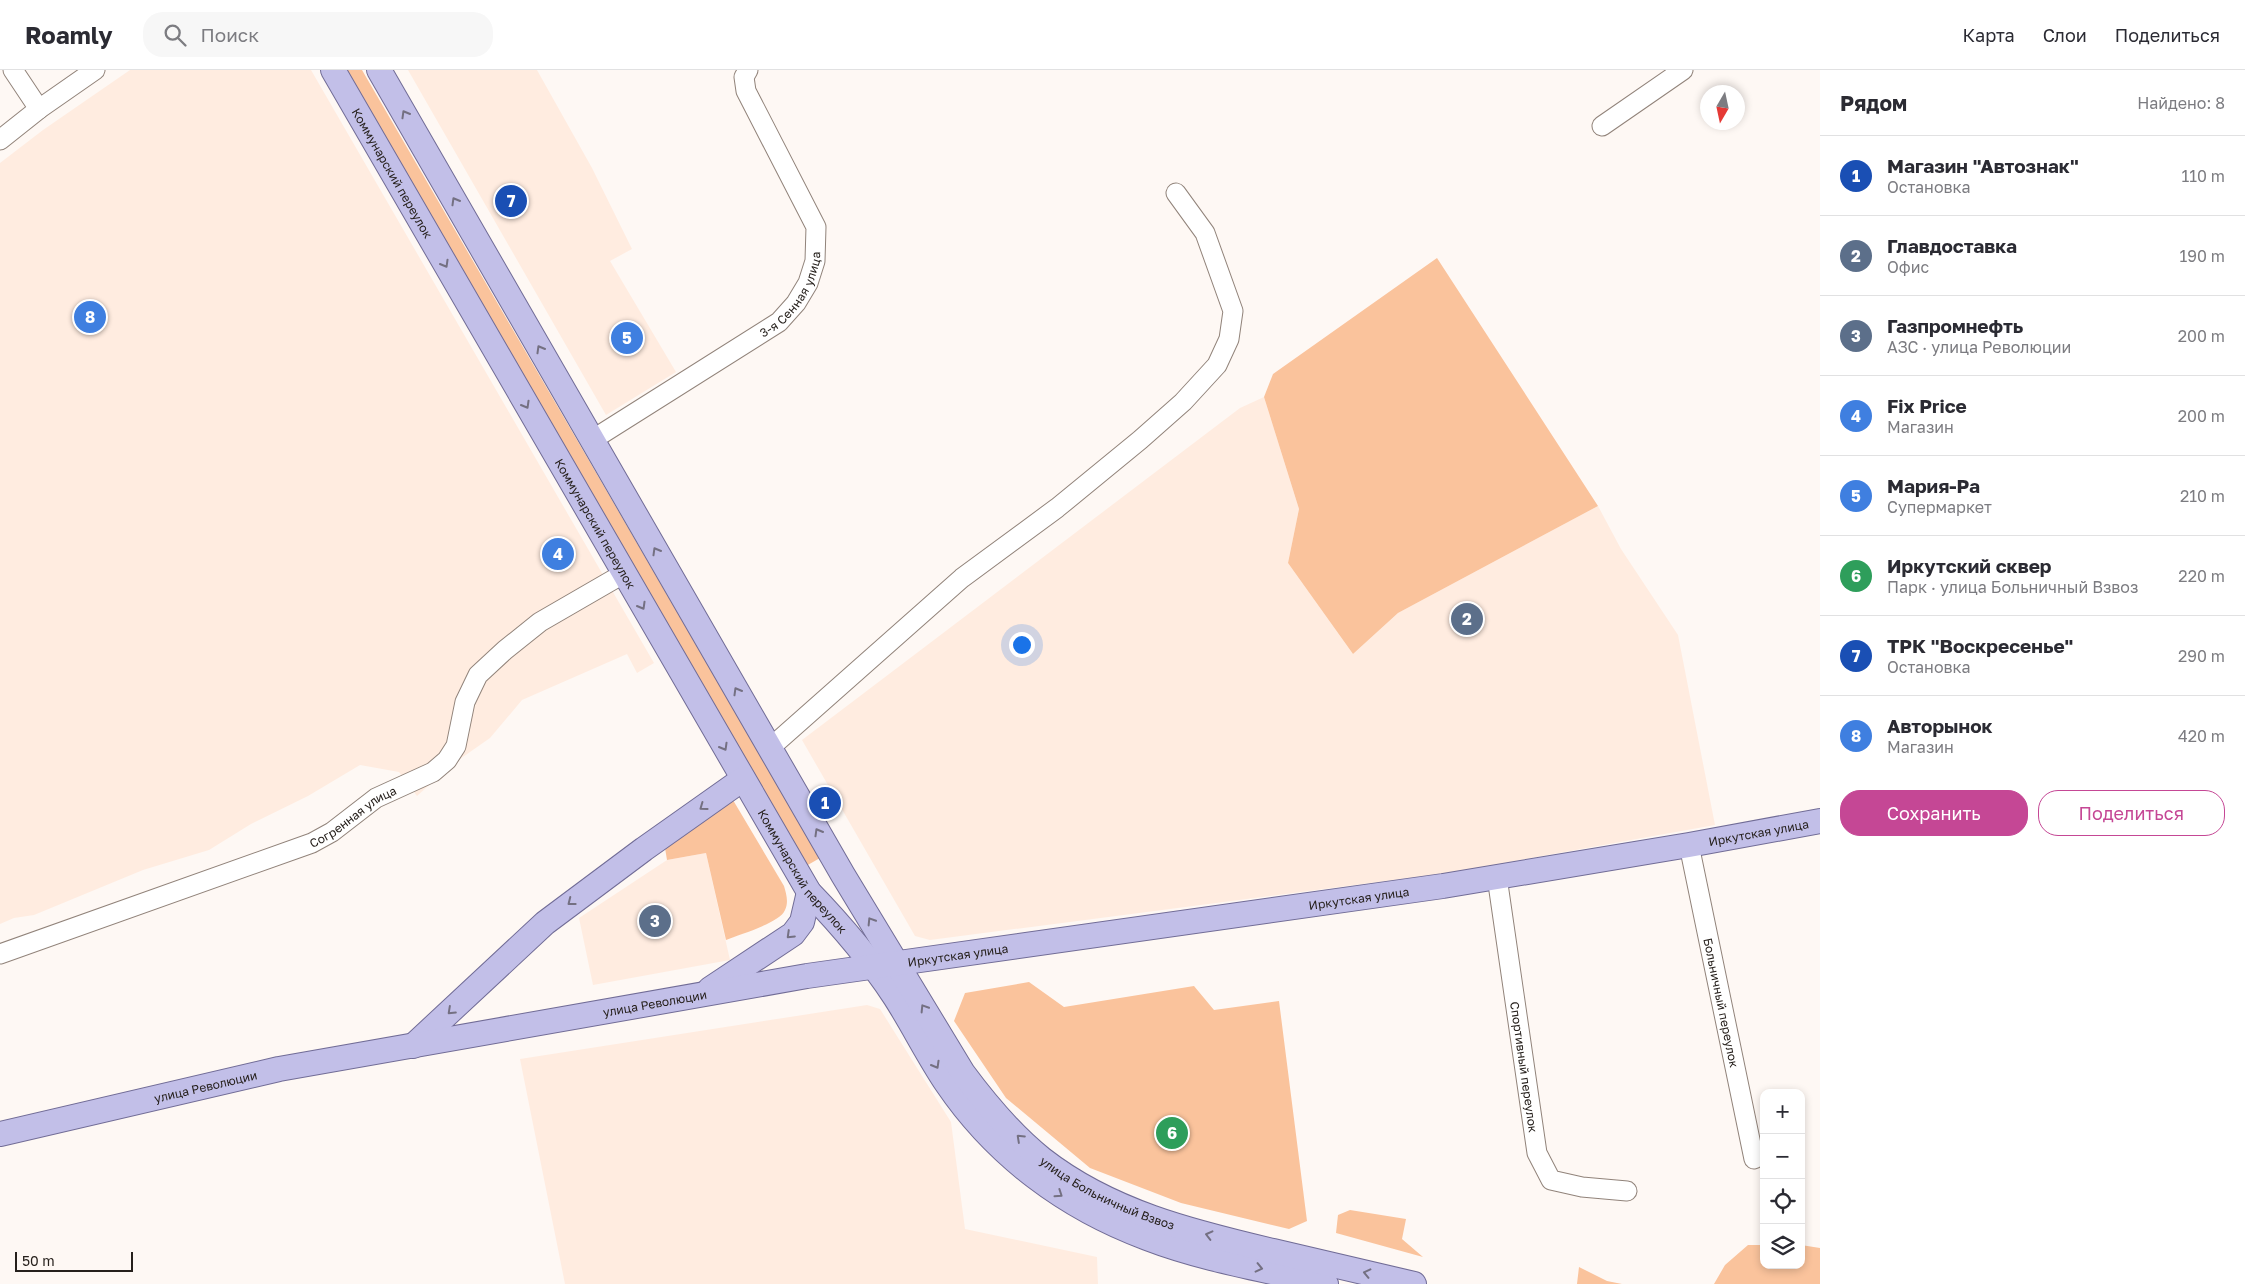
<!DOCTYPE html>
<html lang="ru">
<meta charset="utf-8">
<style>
body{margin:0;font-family:"Golos Text",sans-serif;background:#f7f7f7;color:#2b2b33}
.controls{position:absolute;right:15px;bottom:15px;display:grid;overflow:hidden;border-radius:10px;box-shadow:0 2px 8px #0003}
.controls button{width:45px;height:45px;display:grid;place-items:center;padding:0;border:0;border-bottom:1px solid #e1e1e2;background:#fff;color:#2b2b33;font:25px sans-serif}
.compass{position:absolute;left:1700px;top:15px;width:45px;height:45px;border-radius:50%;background:#fff;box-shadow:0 2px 8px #0003;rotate:189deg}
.scale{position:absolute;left:15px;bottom:12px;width:118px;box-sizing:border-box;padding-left:5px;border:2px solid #26201c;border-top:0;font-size:14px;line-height:18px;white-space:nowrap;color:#26201c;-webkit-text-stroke:4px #fef8f4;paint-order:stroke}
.you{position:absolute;left:1021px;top:574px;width:18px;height:18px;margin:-12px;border:4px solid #fff;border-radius:50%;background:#1a73e8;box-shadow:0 0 0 8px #1a73e833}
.badge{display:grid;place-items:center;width:32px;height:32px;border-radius:50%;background:#c54795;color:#fff;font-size:16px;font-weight:700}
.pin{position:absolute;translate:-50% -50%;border:2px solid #fff;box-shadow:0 1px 5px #0006}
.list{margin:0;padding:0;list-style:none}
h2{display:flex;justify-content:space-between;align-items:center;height:65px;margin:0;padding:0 20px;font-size:21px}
h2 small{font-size:16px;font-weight:400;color:#7c7c81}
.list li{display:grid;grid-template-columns:32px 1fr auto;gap:15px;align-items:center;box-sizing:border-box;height:80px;padding:0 20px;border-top:1px solid #e1e1e2}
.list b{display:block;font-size:19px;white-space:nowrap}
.list p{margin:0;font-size:16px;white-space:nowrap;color:#7c7c81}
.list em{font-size:16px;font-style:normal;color:#7c7c81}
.actions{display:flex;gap:10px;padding:15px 20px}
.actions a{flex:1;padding:11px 0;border:1px solid #c54795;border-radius:20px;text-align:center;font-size:18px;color:#c54795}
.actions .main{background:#c54795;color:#fff}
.icon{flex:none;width:28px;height:28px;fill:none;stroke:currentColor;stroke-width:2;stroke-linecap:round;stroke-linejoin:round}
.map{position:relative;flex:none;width:1820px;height:1214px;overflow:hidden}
header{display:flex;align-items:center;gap:30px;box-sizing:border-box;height:70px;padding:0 25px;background:#fff;border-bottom:1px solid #e1e1e2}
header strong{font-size:24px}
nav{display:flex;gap:28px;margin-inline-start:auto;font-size:18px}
.search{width:350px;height:45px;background:#f7f7f7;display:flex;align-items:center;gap:12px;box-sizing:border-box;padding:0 18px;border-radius:20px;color:#7c7c81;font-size:19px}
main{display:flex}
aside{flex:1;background:#fff}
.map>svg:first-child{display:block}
</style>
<header>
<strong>Roamly</strong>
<div class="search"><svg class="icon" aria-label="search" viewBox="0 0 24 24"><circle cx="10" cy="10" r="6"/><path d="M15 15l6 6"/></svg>Поиск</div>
<nav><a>Карта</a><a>Слои</a><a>Поделиться</a></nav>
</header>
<main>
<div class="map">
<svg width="1820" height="1214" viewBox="0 0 1820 1214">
<rect width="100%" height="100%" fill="#fef8f4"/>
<!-- built -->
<path fill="#ffece0" d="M130 0H311L654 593 637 603 627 584 522 630 490 668 450 696 417 726 399 702 360 695 308 726 251 754 209 780 143 800 34 845 14 848 0 854V93L43 60Z
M408 0H537L592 98 632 179 610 191 676 302 606 345Z
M1264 327 1299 439 1288 493 1353 584 1398 543 1598 436 1621 479 1678 565 1715 755 1448 803 930 870 915 866 802 670 1240 338Z
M706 783 730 890 593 915 579 848 667 790Z
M867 935 880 939 951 1052 965 1159 1097 1187 1098 1214H565L520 989Z"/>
<!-- green -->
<path fill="#fac39c" d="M343 0H362L820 788 806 796Z
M1437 188 1598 436 1398 543 1353 584 1288 493 1299 439 1264 327 1273 304Z
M730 725 784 816C786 823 789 832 785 840 780 853 740 864 726 870L706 783 667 790 665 778Z
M1029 912 1064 937 1194 916 1214 940 1279 931 1307 1151 1289 1159 1181 1133 1090 1098 1006 1028 954 951 965 923Z
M1350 1140 1406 1149 1402 1169 1423 1187 1336 1163 1338 1145Z
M1748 1175H1764V1195H1801V1175L1820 1178V1214H1714L1725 1195Z
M1579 1197 1607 1211 1622 1214H1577Z"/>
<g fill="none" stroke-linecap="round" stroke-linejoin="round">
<!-- minor casing -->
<g stroke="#91837a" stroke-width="21">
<g id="minor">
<path d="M13 0 39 39"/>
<path d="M1602 56 1683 0"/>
<path d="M0 70 39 39 95 0"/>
<path id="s1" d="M592 370 779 252 796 233 808 213 815 191 816 157 746 21 744 7 748 0"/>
<path d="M770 678 962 508 1057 438 1140 370 1183 332 1217 295 1229 269 1233 241 1205 163 1176 123"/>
<path id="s2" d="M1689 775 1754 1089"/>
<path id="s3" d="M1497 807 1537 1083 1551 1110 1582 1117 1627 1121"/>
<path id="s4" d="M0 884 312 773 332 762 376 728 433 702 447 690 456 676 465 632 478 605 505 580 540 552 623 504"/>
</g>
</g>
<!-- major casing -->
<g stroke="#716c96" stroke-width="26">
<g id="major">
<path id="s5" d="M333 0 809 822C840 854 870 889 895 927 913 955 928 986 947 1014 996 1086 1066 1138 1147 1168 1204 1190 1267 1200 1326 1214"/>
<path id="s6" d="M379 0 843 805 963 1003C986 1034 1012 1065 1042 1089 1110 1142 1192 1162 1273 1181 1320 1192 1367 1203 1414 1214"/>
<path d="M710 919 793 864 802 852 809 822"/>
<path d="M413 976 545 853 644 779 743 709"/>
<path id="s7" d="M0 1064 279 999 807 906 1443 816 1689 775 1820 751"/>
</g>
</g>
<!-- minor -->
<use href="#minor" stroke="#fff" stroke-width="19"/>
<!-- major -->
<use href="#major" stroke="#c2bfe8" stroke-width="24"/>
</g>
<!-- one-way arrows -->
<defs><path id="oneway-chevron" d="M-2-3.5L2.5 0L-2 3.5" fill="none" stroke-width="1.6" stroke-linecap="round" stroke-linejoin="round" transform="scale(1.25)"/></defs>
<g stroke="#747082">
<use href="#oneway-chevron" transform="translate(405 44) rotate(-120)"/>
<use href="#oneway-chevron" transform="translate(455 131) rotate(-120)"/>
<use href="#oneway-chevron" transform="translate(445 194) rotate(60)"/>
<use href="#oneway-chevron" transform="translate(540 279) rotate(-120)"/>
<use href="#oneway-chevron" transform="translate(526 335) rotate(60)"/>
<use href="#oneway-chevron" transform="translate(656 481) rotate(-120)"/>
<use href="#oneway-chevron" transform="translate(642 536) rotate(60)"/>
<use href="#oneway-chevron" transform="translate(737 621) rotate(-120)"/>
<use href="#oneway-chevron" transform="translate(724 677) rotate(60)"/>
<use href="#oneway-chevron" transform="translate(703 737) rotate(144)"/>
<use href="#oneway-chevron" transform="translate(818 762) rotate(-120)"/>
<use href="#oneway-chevron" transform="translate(571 832) rotate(142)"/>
<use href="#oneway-chevron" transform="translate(871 851) rotate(-122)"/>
<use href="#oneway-chevron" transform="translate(790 865) rotate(136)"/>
<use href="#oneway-chevron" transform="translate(924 938) rotate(-122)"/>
<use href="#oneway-chevron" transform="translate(451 941) rotate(137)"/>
<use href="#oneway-chevron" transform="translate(936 995) rotate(60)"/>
<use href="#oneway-chevron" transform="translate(1020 1068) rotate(-137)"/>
<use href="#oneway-chevron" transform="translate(1059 1124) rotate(34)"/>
<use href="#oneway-chevron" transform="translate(1209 1165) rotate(-166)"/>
<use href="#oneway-chevron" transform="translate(1259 1198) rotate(13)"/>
<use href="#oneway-chevron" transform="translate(1367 1203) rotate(-167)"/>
</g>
<g text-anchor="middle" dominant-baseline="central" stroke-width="4" stroke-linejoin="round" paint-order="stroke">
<!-- street labels -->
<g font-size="12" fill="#26201c" stroke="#fef8f4">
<text stroke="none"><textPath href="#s5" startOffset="119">Коммунарский переулок</textPath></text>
<text stroke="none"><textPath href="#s1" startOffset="251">3-я Сенная улица</textPath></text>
<text stroke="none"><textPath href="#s5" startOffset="524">Коммунарский переулок</textPath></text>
<text stroke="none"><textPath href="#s4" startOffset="380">Согренная улица</textPath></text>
<text stroke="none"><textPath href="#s7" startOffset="1785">Иркутская улица</textPath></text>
<text stroke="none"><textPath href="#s5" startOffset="929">Коммунарский переулок</textPath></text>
<text stroke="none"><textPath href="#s7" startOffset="1380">Иркутская улица</textPath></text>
<text stroke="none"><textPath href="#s7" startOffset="975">Иркутская улица</textPath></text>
<text stroke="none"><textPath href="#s7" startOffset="668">улица Революции</textPath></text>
<text stroke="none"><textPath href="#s2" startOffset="161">Больничный переулок</textPath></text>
<text stroke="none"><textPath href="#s3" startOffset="192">Спортивный переулок</textPath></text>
<text stroke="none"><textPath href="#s7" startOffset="211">улица Революции</textPath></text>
<text stroke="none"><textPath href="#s6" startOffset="1352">улица Больничный Взвоз</textPath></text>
</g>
</g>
</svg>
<div class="controls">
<button>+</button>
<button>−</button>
<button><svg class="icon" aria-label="locate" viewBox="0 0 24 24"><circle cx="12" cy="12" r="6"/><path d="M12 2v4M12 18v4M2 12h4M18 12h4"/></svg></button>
<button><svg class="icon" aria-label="layers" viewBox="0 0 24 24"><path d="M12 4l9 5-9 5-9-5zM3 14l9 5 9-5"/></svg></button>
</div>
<svg class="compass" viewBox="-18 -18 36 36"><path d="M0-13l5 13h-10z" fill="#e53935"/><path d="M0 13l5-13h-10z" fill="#7c7c81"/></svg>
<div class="scale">50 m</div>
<div class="you"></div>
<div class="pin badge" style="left:825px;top:733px;background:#1a4fb4">1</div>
<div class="pin badge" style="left:1467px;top:549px;background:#5c6f8a">2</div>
<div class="pin badge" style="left:655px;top:851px;background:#5c6f8a">3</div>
<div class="pin badge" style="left:558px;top:484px;background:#3f7fe0">4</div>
<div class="pin badge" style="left:627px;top:268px;background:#3f7fe0">5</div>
<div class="pin badge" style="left:1172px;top:1063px;background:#2e9e5b">6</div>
<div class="pin badge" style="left:511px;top:131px;background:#1a4fb4">7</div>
<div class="pin badge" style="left:90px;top:247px;background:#3f7fe0">8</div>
</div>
<aside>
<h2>Рядом<small>Найдено: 8</small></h2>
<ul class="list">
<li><span class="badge" style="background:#1a4fb4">1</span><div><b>Магазин &quot;Автознак&quot;</b><p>Остановка</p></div><em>110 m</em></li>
<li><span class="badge" style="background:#5c6f8a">2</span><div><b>Главдоставка</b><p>Офис</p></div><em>190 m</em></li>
<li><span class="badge" style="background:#5c6f8a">3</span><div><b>Газпромнефть</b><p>АЗС · улица Революции</p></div><em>200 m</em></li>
<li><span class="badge" style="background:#3f7fe0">4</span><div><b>Fix Price</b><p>Магазин</p></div><em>200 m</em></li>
<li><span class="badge" style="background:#3f7fe0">5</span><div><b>Мария-Ра</b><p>Супермаркет</p></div><em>210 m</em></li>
<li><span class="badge" style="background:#2e9e5b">6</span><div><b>Иркутский сквер</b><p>Парк · улица Больничный Взвоз</p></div><em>220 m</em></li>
<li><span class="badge" style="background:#1a4fb4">7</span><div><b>ТРК &quot;Воскресенье&quot;</b><p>Остановка</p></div><em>290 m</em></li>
<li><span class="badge" style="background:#3f7fe0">8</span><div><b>Авторынок</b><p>Магазин</p></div><em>420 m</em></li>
</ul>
<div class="actions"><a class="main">Сохранить</a><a>Поделиться</a></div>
</aside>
</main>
